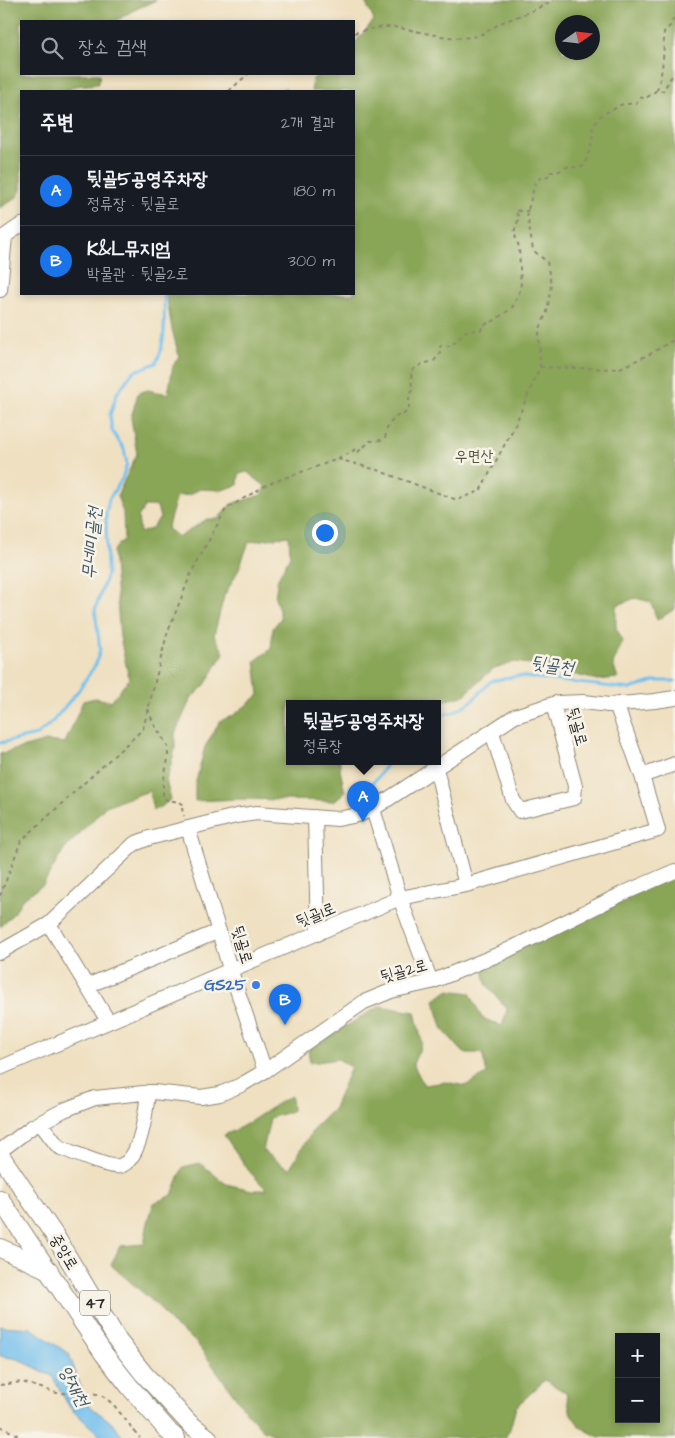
<!DOCTYPE html>
<html lang="ko">
<meta charset="utf-8">
<style>
body{margin:0;font-family:"Architects Daughter","Poor Story",sans-serif;background:#20242c;color:#f1f3f6}
.controls{position:absolute;right:15px;bottom:15px;display:grid;overflow:hidden;border-radius:0px;box-shadow:0 2px 8px #0003}
.controls button{width:45px;height:45px;display:grid;place-items:center;padding:0;border:0;border-bottom:1px solid #363941;background:#171b24;color:#f1f3f6;font:25px sans-serif}
.compass{position:absolute;left:555px;top:15px;width:45px;height:45px;border-radius:50%;background:#171b24;box-shadow:0 2px 8px #0003;rotate:76deg}
.you{position:absolute;left:324px;top:532px;width:18px;height:18px;margin:-12px;border:4px solid #fff;border-radius:50%;background:#1a73e8;box-shadow:0 0 0 8px #1a73e833}
.badge{display:grid;place-items:center;width:32px;height:32px;border-radius:50%;background:#1a73e8;color:#fff;font-size:16px;font-weight:700}
.pin{position:absolute;translate:-50% -41px;filter:drop-shadow(0 1px 2px #0008)}
.pin::after{content:'';position:absolute;top:26px;width:18px;height:15px;background:inherit;clip-path:polygon(0 0,100% 0,50% 100%)}
.popup{position:absolute;left:286px;top:700px;width:155px;height:65px;box-sizing:border-box;display:grid;place-content:center;border-radius:0px;background:#171b24;filter:drop-shadow(0 1px 4px #0005);font-size:16px;white-space:nowrap;color:#9ea1a6}
.popup b{font-size:19px;color:#f1f3f6}
.popup::after{content:'';position:absolute;left:50%;top:100%;margin-left:-10px;border:10px solid transparent;border-top-color:#171b24}
.list{margin:0;padding:0;list-style:none}
h2{display:flex;justify-content:space-between;align-items:center;height:65px;margin:0;padding:0 20px;font-size:21px}
h2 small{font-size:16px;font-weight:400;color:#9ea1a6}
.list li{display:grid;grid-template-columns:32px 1fr auto;gap:15px;align-items:center;box-sizing:border-box;height:70px;padding:0 20px;border-top:1px solid #363941}
.list b{display:block;font-size:19px;white-space:nowrap}
.list p{margin:0;font-size:16px;white-space:nowrap;color:#9ea1a6}
.list em{font-size:16px;font-style:normal;color:#9ea1a6}
.icon{flex:none;width:28px;height:28px;fill:none;stroke:currentColor;stroke-width:2;stroke-linecap:round;stroke-linejoin:round}
.map{position:relative;flex:none;width:675px;height:1438px;overflow:hidden}
.search{position:absolute;background:#171b24;box-shadow:0 2px 8px #0003;left:20px;top:20px;width:335px;height:55px;display:flex;align-items:center;gap:12px;box-sizing:border-box;padding:0 18px;border-radius:0px;color:#9ea1a6;font-size:19px}
.panel{position:absolute;background:#171b24;box-shadow:0 2px 8px #0003;left:20px;top:90px;width:335px;height:205px;border-radius:0px}
.map>svg:first-child{display:block}
</style>
<div class="map">
<svg width="675" height="1438" viewBox="0 0 675 1438">
<rect width="100%" height="100%" fill="#f7f3e8"/>
<filter id="ink" filterUnits="userSpaceOnUse"><feTurbulence type="fractalNoise" baseFrequency=".02" numOctaves="2"/><feDisplacementMap in="SourceGraphic" scale="10" xChannelSelector="R" yChannelSelector="G"/><feConvolveMatrix kernelMatrix="1 2 1 2 8 2 1 2 1" color-interpolation-filters="sRGB"/></filter>
<filter id="wash" filterUnits="userSpaceOnUse"><feTurbulence type="fractalNoise" baseFrequency=".0096" numOctaves="4" result="noise"/><feDisplacementMap in="SourceGraphic" scale="20" xChannelSelector="R" yChannelSelector="G"/><feGaussianBlur stdDeviation="1.12" result="paint"/><feColorMatrix in="noise" values="0 0 0 0 0 0 0 0 0 0 0 0 0 0 0 0 0 1.4 0 .05"/><feComposite in="paint" operator="in"/></filter>
<g filter="url(#wash)">
<rect width="100%" height="100%" fill="#efe0c1"/>
<!-- forest -->
<path fill="#89a557" stroke="#5a6841" fill-rule="evenodd" d="M0 0H156L132 11 116 21H21V74H100L98 84 75 86 67 91H21V190L17 197 0 208Z
M364 0H675V609L657 620 651 602 635 598 616 606V628L623 641 613 664 618 678 597 680 530 664 515 662 494 668 463 696 434 703H402L397 698 387 703H289V761H340V770L345 792 334 801 240 799 195 801V785L205 747 220 721 234 715 259 695 255 661 271 649 273 628 281 618 275 597 278 578 290 556 289 536 249 542 238 571 224 596 214 635 224 653 205 685 191 698 175 734V750L166 781 171 799 160 808 153 810 149 791 106 806 63 851 43 885 23 898 14 913 0 927V754L46 741 65 743 83 701 95 698 111 701 129 679 120 637 113 551 124 539 123 512 117 496 137 454 131 418 138 393 148 390 168 394 173 366 179 356 172 329 166 294H354V91H311L313 79 320 74H354V44L374 20ZM562 22H592V52H562ZM247 472 265 486 261 495 231 504 218 519H207L179 537 167 529 177 496 189 495 200 489 222 490 238 485 239 474ZM145 506H157L160 518 151 529 140 533 138 517Z
M675 875V1438L599 1437 580 1427 571 1414 566 1393 545 1380 516 1407 510 1429 505 1438H282L263 1430 244 1409 196 1342 171 1323 158 1306 111 1265 120 1246 144 1244 148 1222 154 1203 172 1195 183 1167 200 1163 226 1184 252 1190H267L249 1171 224 1135C248 1126 268 1108 291 1096L292 1111 270 1118 263 1151 289 1169 315 1127 334 1108 351 1067 338 1059 310 1063 308 1050 379 1006 415 1012 422 1043 413 1064 424 1085 446 1082 465 1086 487 1074 482 1053H464L443 1030 434 1000 449 990 470 993 482 1018 502 1026 507 1009 486 984 483 969 511 951ZM619 1337H656V1419H619Z"/>
<!-- water -->
<path fill="#73c0ee" stroke="#4f768c" d="M0 1326 31 1328 69 1354 87 1404 115 1425 123 1438H103L70 1408 52 1376 18 1359 0 1356Z"/>
<g fill="none" stroke-linecap="round" stroke-linejoin="round">
<!-- stream -->
<path stroke="#73c0ee" stroke-width="3" d="M280 91 285 88
M437 715 452 713 471 702 491 681 517 676 630 689 655 681H675
M0 743 37 735 53 721 78 691 96 664 100 649 95 610 107 574 106 514 109 499 122 479 127 464 124 449 112 431 110 415 117 393 133 372 156 363C167 341 164 318 164 294
M360 795 379 776 388 761"/>
</g>
</g>
<g filter="url(#ink)">
<g fill="none" stroke-linecap="round" stroke-linejoin="round">
<!-- minor casing -->
<g stroke="#8d8676" stroke-width="16">
<path id="minor" d="M0 290 5 236 21 225
M492 732 513 800 520 811 574 798 575 786 553 704
M436 769 466 885
M642 776 675 764
M373 809 400 898 431 982
M315 817 318 934
M188 828 230 969 265 1071
M49 924 108 1021
M0 952 49 924 134 844 149 838 236 816 257 813 338 819 358 815 373 809 515 716 557 703 584 702 609 705 655 701 675 698
M87 986 219 931
M0 1068 400 898 466 885 658 830 642 776 616 704
M40 1123 57 1145 61 1148C73 1152 110 1169 120 1166 141 1160 146 1111 148 1092
M0 1151 32 1127 64 1110 95 1098 153 1092 201 1097 220 1094 241 1085 265 1071 364 1002 391 991 431 982 502 953 622 894 675 871"/>
</g>
<!-- major casing -->
<g stroke="#8d8676" stroke-width="20">
<path id="major" d="M0 1155 55 1236 118 1341 143 1373 189 1423 208 1438
M0 1199 104 1354 130 1387 169 1432 176 1438
M0 1248 49 1270"/>
</g>
<!-- path -->
<path stroke="#8d8676" stroke-width="2" stroke-dasharray="4 4" stroke-linecap="butt" d="M354 33C368 29 385 25 400 28 423 32 448 40 472 37 484 35 493 27 503 22 520 15 537 10 553 0
M657 90C663 72 664 51 664 32L671 25 675 14
M229 91 248 74
M540 367 618 369 650 354 675 339
M338 459C343 454 350 455 355 449L358 452 370 441 381 440 385 438 388 425 397 416 404 414 409 408V396L412 390 411 371 422 364 434 361 440 353 439 349 441 345 451 346 466 331 481 330 483 325 492 322 512 308 521 288 519 247 514 232 519 218 516 212V210L524 212 529 210
M148 709 153 722 168 747V759L163 783V798C170 802 179 800 184 805L182 809 184 816
M0 896 21 841 143 729 167 634 192 571 226 509 268 484 338 459 377 470 457 500 480 491 514 427 540 367 539 331 547 312 551 285 547 262 533 250 527 214 535 183 540 178 542 179 548 176 549 172H557L569 166 578 168 584 166 592 143 593 126 598 119 603 113 611 111 620 105 636 103 640 97 645 99 657 90 663 91 673 74 675 73
M0 1385 22 1382 57 1393 100 1394 113 1404 140 1438
M0 1426 23 1438"/>
<!-- minor -->
<use href="#minor" stroke="#fff" stroke-width="14"/>
<!-- major -->
<use href="#major" stroke="#fff" stroke-width="18"/>
</g>
</g>
<!-- markers -->
<circle fill="#3f7fe0" stroke="#f7f3e8" stroke-width="2" cx="256" cy="985" r="5"/>
<g text-anchor="middle" dominant-baseline="central" stroke-width="5" stroke-linejoin="round" paint-order="stroke">
<!-- shield labels -->
<rect fill="#f7f3e8" stroke="#686764" stroke-width="1" x="80" y="1290.5" width="30" height="25" rx="4"/>
<g font-size="15" font-weight="bold" fill="#2b2b2b">
<text x="95" y="1303">47</text>
</g>
<!-- park labels -->
<g font-size="16" fill="#52573b" stroke="#f7f3e8">
<text x="474" y="456">우면산</text>
</g>
<!-- street labels -->
<g font-size="16" fill="#2b2b2b" stroke="#f7f3e8">
<text transform="translate(577 727) rotate(74)">뒷골로</text>
<text transform="translate(316 915) rotate(-23)">뒷골1로</text>
<text transform="translate(242 945) rotate(73)">뒷골로</text>
<text transform="translate(404 971) rotate(-16)">뒷골2로</text>
<text transform="translate(64 1252) rotate(59)">중앙로</text>
</g>
<!-- shop labels -->
<g font-size="16" font-weight="bold" fill="#366cbe" stroke="#f7f3e8" text-anchor="end">
<text x="246" y="985">GS25</text>
</g>
<!-- water labels -->
<g font-size="18" font-style="italic" fill="#415866" stroke="#f7f3e8">
<text transform="translate(92 543) rotate(-85)">무네미골천</text>
<text transform="translate(552 666) rotate(7)">뒷골천</text>
<text transform="translate(74 1386) rotate(62)">양재천</text>
</g>
</g>
</svg>
<div class="controls">
<button>+</button>
<button>−</button>
</div>
<svg class="compass" viewBox="-18 -18 36 36"><path d="M0-13l5 13h-10z" fill="#e53935"/><path d="M0 13l5-13h-10z" fill="#9ea1a6"/></svg>
<div class="you"></div>
<div class="pin badge" style="left:363px;top:822px">A</div>
<div class="popup"><b>뒷골5공영주차장</b>정류장</div>
<div class="pin badge" style="left:285px;top:1025px">B</div>
<div class="search"><svg class="icon" aria-label="search" viewBox="0 0 24 24"><circle cx="10" cy="10" r="6"/><path d="M15 15l6 6"/></svg>장소 검색</div>
<section class="panel">
<h2>주변<small>2개 결과</small></h2>
<ul class="list">
<li><span class="badge">A</span><div><b>뒷골5공영주차장</b><p>정류장 · 뒷골로</p></div><em>180 m</em></li>
<li><span class="badge">B</span><div><b>K&amp;L뮤지엄</b><p>박물관 · 뒷골2로</p></div><em>300 m</em></li>
</ul>
</section>
</div>
